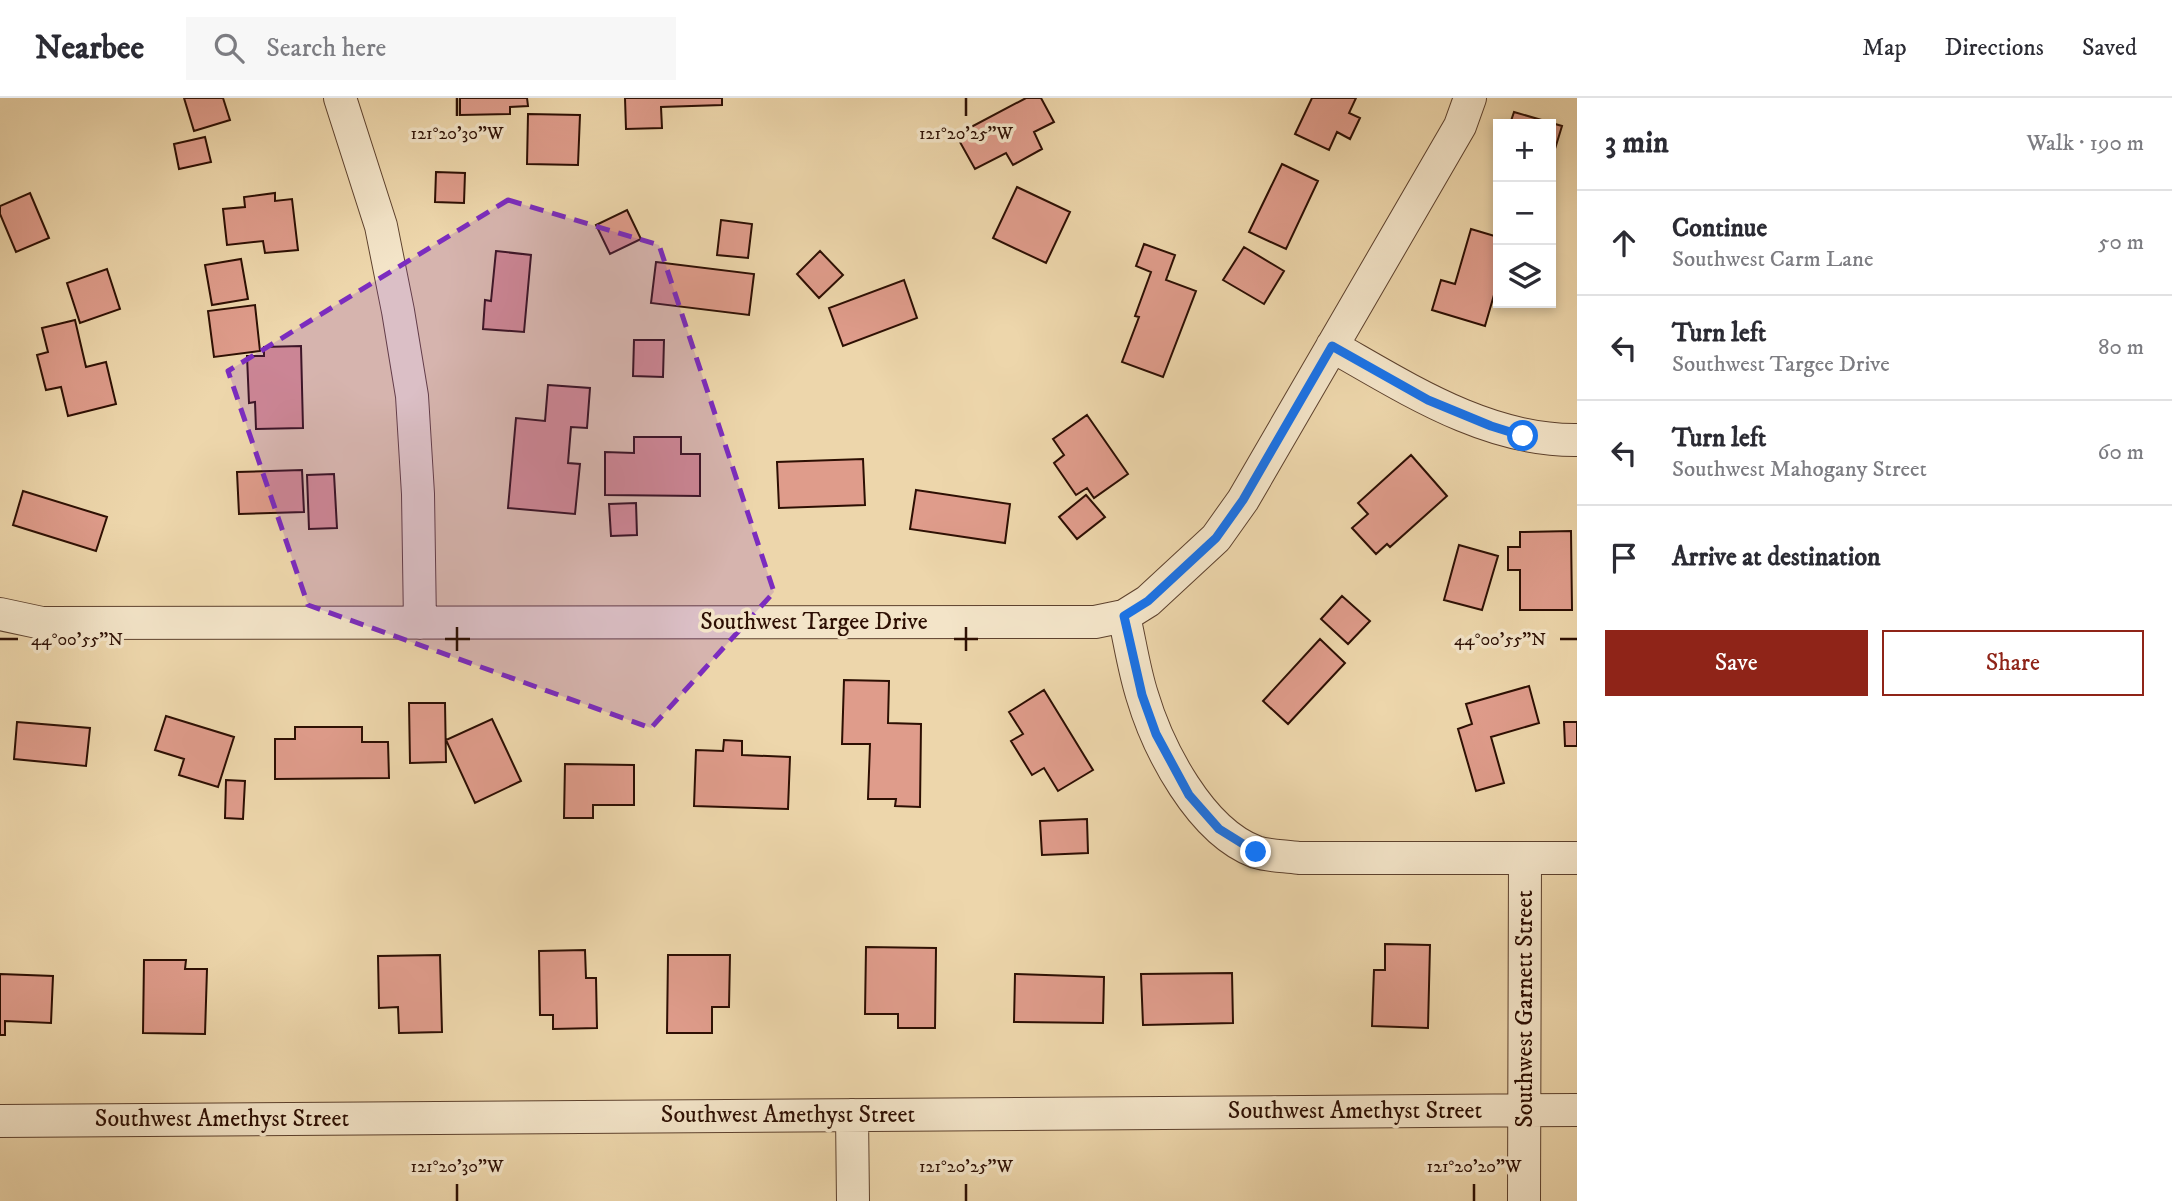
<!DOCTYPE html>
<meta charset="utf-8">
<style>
body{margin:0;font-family:"IM FELL DW Pica",serif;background:#f7f7f7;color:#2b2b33}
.controls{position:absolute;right:21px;top:21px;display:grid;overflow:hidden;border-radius:0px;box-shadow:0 4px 10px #0003}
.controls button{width:63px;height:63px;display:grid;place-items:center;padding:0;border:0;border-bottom:2px solid #e1e1e2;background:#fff;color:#2b2b33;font:35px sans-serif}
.stop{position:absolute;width:21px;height:21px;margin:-16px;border:5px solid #1a73e8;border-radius:50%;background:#fff}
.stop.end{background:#1a73e8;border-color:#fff;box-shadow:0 2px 7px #0008}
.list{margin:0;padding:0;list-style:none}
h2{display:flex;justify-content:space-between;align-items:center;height:91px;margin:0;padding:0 28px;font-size:30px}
h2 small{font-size:23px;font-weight:400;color:#7c7c81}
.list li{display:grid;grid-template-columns:46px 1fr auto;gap:21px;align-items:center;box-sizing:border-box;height:105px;padding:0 28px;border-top:2px solid #e1e1e2}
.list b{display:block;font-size:26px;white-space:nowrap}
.list p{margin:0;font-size:23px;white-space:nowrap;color:#7c7c81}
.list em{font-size:23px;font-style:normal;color:#7c7c81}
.actions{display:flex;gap:14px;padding:21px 28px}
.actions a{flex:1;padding:16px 0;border:2px solid #8f2418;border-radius:0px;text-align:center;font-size:24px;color:#8f2418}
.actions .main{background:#8f2418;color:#fff}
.icon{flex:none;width:38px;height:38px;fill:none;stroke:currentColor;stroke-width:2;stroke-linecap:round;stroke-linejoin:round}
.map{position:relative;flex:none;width:1577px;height:1103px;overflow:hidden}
header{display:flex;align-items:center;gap:42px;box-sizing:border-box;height:98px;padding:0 35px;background:#fff;border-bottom:2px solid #e1e1e2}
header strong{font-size:33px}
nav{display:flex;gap:38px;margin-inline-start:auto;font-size:24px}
.search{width:490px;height:63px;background:#f7f7f7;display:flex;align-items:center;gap:18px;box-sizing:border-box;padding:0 24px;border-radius:0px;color:#7c7c81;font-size:26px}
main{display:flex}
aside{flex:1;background:#fff}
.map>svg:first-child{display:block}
</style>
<header>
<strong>Nearbee</strong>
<div class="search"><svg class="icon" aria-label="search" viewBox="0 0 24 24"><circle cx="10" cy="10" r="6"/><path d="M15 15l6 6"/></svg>Search here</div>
<nav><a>Map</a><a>Directions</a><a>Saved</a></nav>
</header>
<main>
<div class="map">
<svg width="1577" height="1103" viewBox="0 0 1577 1103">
<rect width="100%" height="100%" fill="#edd6ab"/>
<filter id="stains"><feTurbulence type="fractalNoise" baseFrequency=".00286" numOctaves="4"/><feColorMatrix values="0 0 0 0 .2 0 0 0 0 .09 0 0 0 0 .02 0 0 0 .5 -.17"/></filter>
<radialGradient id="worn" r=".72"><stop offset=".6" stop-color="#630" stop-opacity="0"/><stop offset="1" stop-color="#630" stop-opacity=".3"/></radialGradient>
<!-- building -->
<path fill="#df9c8b" stroke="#2d0f03" stroke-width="2" d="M184 0H223L230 22 194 33Z
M460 0H527L528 8 510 9V16L460 17Z
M625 0H722V7L661 9 662 30 626 31Z
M1026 0H1041L1054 24 1034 34 1042 51 1013 67 1006 55 975 71 956 37Z
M1312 0H1356L1349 15 1360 20 1350 41 1337 34 1329 52 1295 36Z
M1514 14 1562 28 1551 64V26H1510Z
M528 16 580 17 578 67 527 66Z
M205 39 211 64 179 71 174 46Z
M1282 66 1318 83 1286 151 1249 134Z
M436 74 465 75 464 105 435 104Z
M1017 89 1070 114 1046 165 993 140Z
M30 95 49 140 16 154 0 116V108Z
M275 95V103L292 101 298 152 265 155 263 143 227 147 223 111 245 109 244 99Z
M627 112 641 141 610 156 596 127Z
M721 122 752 126 748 160 717 157Z
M1471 131 1498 139V183L1485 228 1432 212 1441 182 1455 186Z
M1144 146 1175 157 1166 182 1196 193 1163 279 1122 264 1139 219 1135 218 1151 174 1136 168Z
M1244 149 1284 173 1264 206 1223 182Z
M496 153 531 157 524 234 483 231 485 202 491 203Z
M820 153 843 177 819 200 797 176Z
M241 161 248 201 212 207 205 167Z
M656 164 754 176 749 217 651 205Z
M107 171 120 211 80 225 67 185Z
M904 182 917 220 843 248 829 210Z
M255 207 260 253 214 259 208 213Z
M75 222 86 269 106 264 116 306 68 318 61 289 46 292 37 257 48 254 42 230Z
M634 242H664L663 279 633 278Z
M301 248 303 330 256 331 255 304 249 305 247 258H264V249Z
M548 287 590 290 587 330 571 329 568 365 580 366 575 416 508 410 516 320 545 323Z
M1087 317 1128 376 1094 400 1087 390 1076 397 1054 365 1064 357 1053 341Z
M634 339H681V356H700V398L605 397V354L634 355Z
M1411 357 1447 398 1390 449 1387 446 1376 456 1352 430 1368 416 1358 405Z
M863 361 865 407 779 410 777 364Z
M302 372 304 414 239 416 237 374Z
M334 376 337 430 309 431 307 377Z
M916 392 1010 406 1005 445 910 431Z
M23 393 107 419 96 453 13 427Z
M1086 397 1105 419 1077 441 1059 419Z
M636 405 637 437 611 438 609 406Z
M1571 433 1572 512H1520V472H1508V449H1520V434Z
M1459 447 1498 458 1482 512 1444 502Z
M1342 498 1370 523 1348 546 1321 521Z
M1320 541 1345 565 1288 626 1263 603Z
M844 582 889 583 888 625 921 626 920 709 895 708 896 701H868L870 646H842Z
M1529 588 1539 625 1491 639 1504 685 1476 693 1458 631 1472 626 1466 606Z
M1044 592 1093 672 1058 693 1044 670 1032 677 1011 643 1023 636 1009 614Z
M409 605H445L446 664 410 665Z
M166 618 234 639 218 689 179 677 184 661 155 652Z
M492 621 521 683 475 705 446 642Z
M17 624 90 630 86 668 14 661Z
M1564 624H1577V648H1565Z
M295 629H362V644H388L389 680 275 681V641H295Z
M724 642 742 643V657L790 659 788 711 694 708 696 652 723 653Z
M565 666 634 667V707H593V720H564Z
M226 682 245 683 243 721 225 720Z
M1087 721 1088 755 1042 757 1040 723Z
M1385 846 1430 847 1428 930 1372 928 1374 872H1385Z
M866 849 936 850 935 930H898V916H865Z
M585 852 586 880H596L597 930 553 931V917H540L539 853Z
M440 857 442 934 399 935 398 909 379 910 378 858Z
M668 857H730L729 909H712V935H667Z
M144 862H186L185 871H207L205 936 143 935Z
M1232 875 1233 925 1143 927 1141 876Z
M0 876 53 878 51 925 5 923V937H0Z
M1015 876 1104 879 1103 925 1014 924Z"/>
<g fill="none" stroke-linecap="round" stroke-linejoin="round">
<!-- minor casing -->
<g stroke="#5d412d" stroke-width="34">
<path id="minor" d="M340 0 381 128 398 213 412 298 418 396 420 525
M1332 248C1408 291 1487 343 1577 342
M0 516 42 525 1095 524 1124 518 1148 503 1216 440 1243 402 1460 28 1470 0
M1124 518C1130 544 1134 572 1142 597 1158 651 1200 733 1256 754 1269 758 1285 758 1299 760H1577
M852 1017 853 1103
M0 1023 1577 1012
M1524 1103 1525 761"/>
</g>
<!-- minor -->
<use href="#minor" stroke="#f3e4c8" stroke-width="32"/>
</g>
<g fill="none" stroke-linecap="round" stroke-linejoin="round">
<!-- route -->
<path stroke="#1a73e8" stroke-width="9" d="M1256 754 1219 731 1189 697 1156 636 1142 597 1124 518 1148 503 1216 440 1243 402 1332 248 1428 302 1491 328 1523 338"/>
</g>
<!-- marked area -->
<path fill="#7b2cbf" fill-opacity="0.2" stroke="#7b2cbf" stroke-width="5" stroke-dasharray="14 9" stroke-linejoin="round" d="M508 102 659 147 774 494 651 630 308 507 228 273Z"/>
<!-- ticks -->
<path fill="none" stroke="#2d0f03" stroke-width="2.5" d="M457 0V18M966 0V18M457 529V553M966 529V553M0 541H18M445 541H470M954 541H978M1560 541H1577M457 1086V1103M966 1086V1103M1474 1086V1103"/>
<g text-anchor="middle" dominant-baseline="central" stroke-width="7" stroke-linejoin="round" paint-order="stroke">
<!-- street labels -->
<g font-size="24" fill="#2d0f03" stroke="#f3e4c8">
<text x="814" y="524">Southwest Targee Drive</text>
<text transform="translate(1525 911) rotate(-90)">Southwest Garnett Street</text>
<text x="1355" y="1013">Southwest Amethyst Street</text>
<text x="788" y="1017">Southwest Amethyst Street</text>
<text x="222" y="1021">Southwest Amethyst Street</text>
</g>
</g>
<g font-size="18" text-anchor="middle" fill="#2d0f03" stroke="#f3e4c8" stroke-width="7" stroke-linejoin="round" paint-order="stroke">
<text x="457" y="41">121°20'30"W</text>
<text x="966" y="41">121°20'25"W</text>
<text x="77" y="547">44°00'55"N</text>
<text x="1500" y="547">44°00'55"N</text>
<text x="457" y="1074">121°20'30"W</text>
<text x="966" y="1074">121°20'25"W</text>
<text x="1474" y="1074">121°20'20"W</text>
</g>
<rect width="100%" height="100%" filter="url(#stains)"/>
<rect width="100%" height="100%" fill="url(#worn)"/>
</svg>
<div class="controls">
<button>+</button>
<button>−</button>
<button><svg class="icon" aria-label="layers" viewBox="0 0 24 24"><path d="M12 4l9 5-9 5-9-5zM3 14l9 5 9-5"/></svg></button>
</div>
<div class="stop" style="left:1523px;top:338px"></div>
<div class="stop end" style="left:1256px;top:754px"></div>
</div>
<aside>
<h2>3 min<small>Walk · 190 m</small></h2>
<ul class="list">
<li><svg class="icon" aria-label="ahead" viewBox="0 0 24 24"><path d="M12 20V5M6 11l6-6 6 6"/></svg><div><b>Continue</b><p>Southwest Carm Lane</p></div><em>50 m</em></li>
<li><svg class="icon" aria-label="left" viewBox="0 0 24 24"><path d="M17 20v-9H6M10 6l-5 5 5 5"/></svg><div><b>Turn left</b><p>Southwest Targee Drive</p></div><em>80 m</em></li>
<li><svg class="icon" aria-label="left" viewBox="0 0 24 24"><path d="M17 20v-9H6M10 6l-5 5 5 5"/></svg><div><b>Turn left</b><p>Southwest Mahogany Street</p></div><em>60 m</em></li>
<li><svg class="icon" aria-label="arrive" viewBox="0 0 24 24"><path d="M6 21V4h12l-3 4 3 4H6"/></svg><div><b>Arrive at destination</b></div></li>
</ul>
<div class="actions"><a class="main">Save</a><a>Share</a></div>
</aside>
</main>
